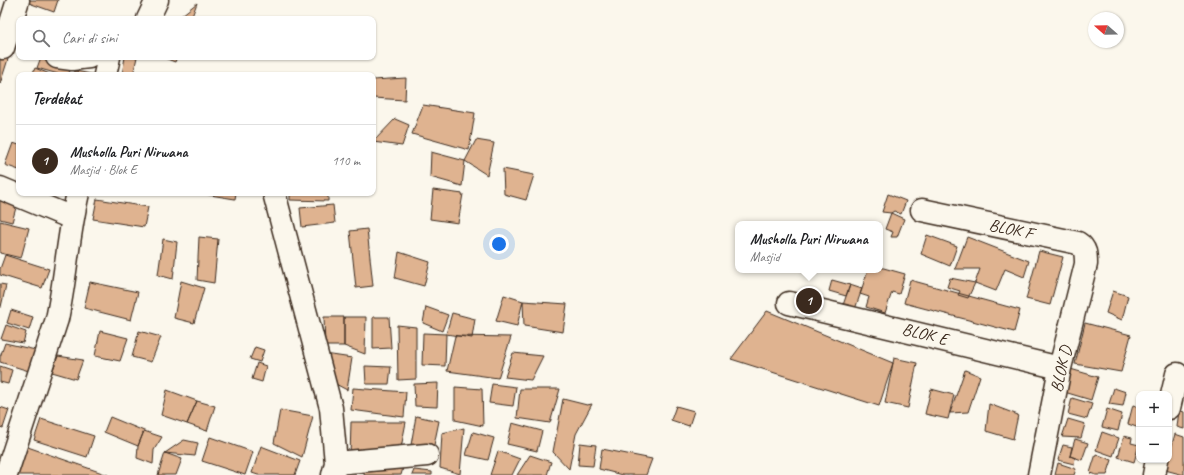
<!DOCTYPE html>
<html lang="id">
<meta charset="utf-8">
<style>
body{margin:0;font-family:Caveat,sans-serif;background:#f2f2f2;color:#202124}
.controls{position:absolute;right:12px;bottom:12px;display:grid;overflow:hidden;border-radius:8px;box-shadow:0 1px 3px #0004}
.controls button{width:36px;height:36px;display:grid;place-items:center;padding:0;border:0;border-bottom:1px solid #e0e0e0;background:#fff;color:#202124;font:20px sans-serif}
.compass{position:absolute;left:1088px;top:12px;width:36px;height:36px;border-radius:50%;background:#fff;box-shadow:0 1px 3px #0004;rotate:290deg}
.you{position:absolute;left:499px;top:244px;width:14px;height:14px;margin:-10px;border:3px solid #fff;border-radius:50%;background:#1a73e8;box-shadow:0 0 0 6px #1a73e833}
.badge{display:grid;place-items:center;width:26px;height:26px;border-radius:50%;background:#3b2a1e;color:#fff;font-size:13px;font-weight:700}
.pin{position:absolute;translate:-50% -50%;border:2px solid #fff;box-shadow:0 1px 4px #0006}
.popup{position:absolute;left:735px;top:221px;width:148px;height:52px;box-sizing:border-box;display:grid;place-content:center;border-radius:8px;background:#fff;filter:drop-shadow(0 1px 3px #0005);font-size:13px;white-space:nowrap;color:#757577}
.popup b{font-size:15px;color:#202124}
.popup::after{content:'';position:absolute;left:50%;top:100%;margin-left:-8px;border:8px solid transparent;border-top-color:#fff}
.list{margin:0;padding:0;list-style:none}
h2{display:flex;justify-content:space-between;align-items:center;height:52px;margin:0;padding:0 16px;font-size:17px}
h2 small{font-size:13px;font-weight:400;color:#757577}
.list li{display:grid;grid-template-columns:26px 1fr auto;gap:12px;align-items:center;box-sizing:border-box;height:72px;padding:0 16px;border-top:1px solid #e0e0e0}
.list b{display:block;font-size:15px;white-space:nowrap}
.list p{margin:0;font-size:13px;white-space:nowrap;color:#757577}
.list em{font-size:13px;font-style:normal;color:#757577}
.icon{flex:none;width:22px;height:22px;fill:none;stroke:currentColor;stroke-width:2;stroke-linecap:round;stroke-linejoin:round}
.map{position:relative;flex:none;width:1184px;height:475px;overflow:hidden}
.search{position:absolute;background:#fff;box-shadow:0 1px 3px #0004;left:16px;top:16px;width:360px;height:44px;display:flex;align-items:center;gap:10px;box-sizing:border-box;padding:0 14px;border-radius:8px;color:#757577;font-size:15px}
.panel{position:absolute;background:#fff;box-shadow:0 1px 3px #0004;left:16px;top:72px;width:360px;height:124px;border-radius:8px}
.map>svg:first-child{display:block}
</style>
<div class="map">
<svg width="1184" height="475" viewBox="0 0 1184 475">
<rect width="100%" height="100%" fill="#fbf7ec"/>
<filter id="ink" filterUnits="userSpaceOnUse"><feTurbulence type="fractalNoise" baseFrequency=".025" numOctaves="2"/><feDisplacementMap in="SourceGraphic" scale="8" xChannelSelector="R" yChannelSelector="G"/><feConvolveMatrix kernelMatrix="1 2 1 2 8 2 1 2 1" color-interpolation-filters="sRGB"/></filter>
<g filter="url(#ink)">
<!-- building -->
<path fill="#dfb390" stroke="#3b2a1e" d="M27 0H58L54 12 26 2Z
M197 3 191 19H177Z
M0 54 9 56 0 84Z
M41 57H44L73 64 68 75H62L37 68Z
M125 57H137L133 75H122Z
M162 57H177L175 62Z
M35 68 52 75H32Z
M75 71 97 75H74Z
M406 78 405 100 373 98V80Z
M423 105 475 113 469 150 412 134Z
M395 119 409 125 402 146 373 142Z
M476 140 494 143 487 175 465 161Z
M13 143 19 145V170L5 165Z
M431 152 465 161 462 186 430 177Z
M503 169 534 175 526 200 504 194Z
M433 190 463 194 458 223 430 219Z
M204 193H236L235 199 204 194Z
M290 193H328V201L290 200Z
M888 194 906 201 901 214 894 211 891 213 882 212Z
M0 199 17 204 12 222 0 219Z
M97 199 148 207 144 227 93 219Z
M333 205 335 223 302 227 300 208Z
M891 213 904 219 897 237H891L893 232 885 229Z
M0 221 29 228 21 258 0 253Z
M367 229 373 286 356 288 350 231Z
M927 235 957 246 950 266 921 254Z
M199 237 218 239 214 283 197 280Z
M967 237 1029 261 1024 277 1005 269 996 291 975 283 980 269H955Z
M163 239 177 242 173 279 158 275Z
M1039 251 1063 257 1050 305 1026 299Z
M399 252 430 262 424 286 395 278Z
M5 255 49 269 42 288 0 275V269Z
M880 267 905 274 899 294 892 292 885 313 866 307 869 297 860 294 868 270H880Z
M950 278 975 283 968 298 958 295 960 291 947 287Z
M832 280 850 285 846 296 829 291Z
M910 280 1020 310 1014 332 904 303Z
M181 281 204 288 194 323 174 318Z
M90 282 138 292 131 320 84 308Z
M0 284 6 285 1 307H0Z
M850 285 862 289 854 312 842 308Z
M1113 291 1128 296 1122 320 1106 313Z
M504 295 523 301 517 326 496 321Z
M523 301 567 304 563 332 524 326Z
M426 307 448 315 442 331 423 323Z
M11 310 33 317 29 330 7 323Z
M767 311 893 363 879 406 731 359Z
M452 313 475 319 472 338 446 334Z
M324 317H344V346H325Z
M344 317H366L365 354 344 346Z
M373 317H389L391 348 373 349Z
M1085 323 1131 335 1121 372 1075 364Z
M6 325 26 332 23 343 1 339Z
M397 325 416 327V379L398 380Z
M100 331 128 338 120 361 95 356Z
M139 331 161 337 151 362 132 357Z
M423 333 446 334 445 366 422 365Z
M455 336 511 337 498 378 447 371Z
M5 343 40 351 32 372 0 362V357Z
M255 347 264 350 260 362 250 359Z
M513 353 543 356 531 380 505 377Z
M325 354 352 358 347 390 330 381Z
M58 356 83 360 76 379 52 372Z
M894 358 917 363 908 408 885 403Z
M257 363 266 366 262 382 252 379Z
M0 366 12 370 8 384 0 382Z
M365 366 391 367 389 384H366Z
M1067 368 1098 377 1091 400 1061 391Z
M965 370 980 376 968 412 950 413Z
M438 383 437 407 415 406 414 384Z
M492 384 516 387 513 406 489 403Z
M455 387 482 389 483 426 455 420Z
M353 388 406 392 404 417 351 410Z
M1114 388 1126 392 1123 406 1109 404Z
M520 389H560L550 423 517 418Z
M931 389 954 395 948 419 925 414Z
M167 390 197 401 187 424 161 415Z
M1072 398 1092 404 1087 419 1068 414Z
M563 399 587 405 592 404 576 434 569 469 553 452Z
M197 401 215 406 207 431 187 424Z
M989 404 1018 415 1013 439 986 431Z
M1133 405 1139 407V428L1128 424Z
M676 406 694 411 689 426 671 420Z
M0 407 9 410 3 428 0 427Z
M1107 409 1122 414 1118 431 1102 427Z
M280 410 313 416 302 457 274 443Z
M1179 410 1184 412V429L1177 427Z
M416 416 439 421 433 450 411 445Z
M110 417 144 431 138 446 104 432Z
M41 419 94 436 87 457 34 440Z
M1068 419 1085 424 1081 438 1062 437Z
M351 422H406L400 453 350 457Z
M512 423 542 431 537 451 507 444Z
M464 428 460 474 440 468 442 433Z
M144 431 162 437 154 450 153 464 137 458 138 446Z
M473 432 494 438 488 460 466 455Z
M1102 432 1119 438 1113 456 1096 450Z
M1175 434 1184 437V475L1165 470 1168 460H1169V455Z
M1124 436 1132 438 1131 443 1139 445 1134 462 1118 457Z
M210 437 253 452 245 475 202 461Z
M1075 439 1088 443 1082 460 1070 456Z
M184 440 198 443 195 456 165 453Z
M580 443 596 445 593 466 578 465Z
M22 445 108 475H11Z
M1063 445 1072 447 1070 456 1075 458 1074 464 1058 460Z
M261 446 300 461 295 475H258L252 473Z
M602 449 652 459 646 475H622L599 469Z
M498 451 520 459 512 475H490Z
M165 453 182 459 176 475H158Z
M1096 454 1112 460 1107 475H1096L1090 473Z
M530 455 551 462 547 475H517Z
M367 462 403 468 401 475H364Z
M1058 463 1076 469 1074 475H1055Z
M414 470 432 472V475H412Z"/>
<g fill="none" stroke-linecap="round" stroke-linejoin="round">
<!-- minor casing -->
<g stroke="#3b2a1e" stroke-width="25">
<path id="minor" d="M148 19 157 0
M3 48 18 0
M57 57 72 59 89 57
M105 75 109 57
M0 188 72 218
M274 193 331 408 336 463 333 475
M922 210 1078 243C1086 248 1086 255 1086 264L1060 368 1039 475
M789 303 1060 368
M1169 408 1177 374
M336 463 427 455
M6 475 57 319C66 277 68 235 78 193
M1154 475 1157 460"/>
</g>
<!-- minor -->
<use href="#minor" stroke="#fbf7ec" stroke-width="22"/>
</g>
</g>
<g text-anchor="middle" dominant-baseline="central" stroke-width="4" stroke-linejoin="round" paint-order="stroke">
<!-- street labels -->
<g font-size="17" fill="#3b2a1e" stroke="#fbf7ec">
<text transform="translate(1011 229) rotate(12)">BLOK F</text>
<text transform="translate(925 334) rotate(14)">BLOK E</text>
<text transform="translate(1061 369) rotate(-77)">BLOK D</text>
</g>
</g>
</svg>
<div class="controls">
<button>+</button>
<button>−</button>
</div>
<svg class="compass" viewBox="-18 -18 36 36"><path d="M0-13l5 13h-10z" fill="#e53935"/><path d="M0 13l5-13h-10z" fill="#757577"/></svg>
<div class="you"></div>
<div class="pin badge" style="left:809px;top:301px">1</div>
<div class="popup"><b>Musholla Puri Nirwana</b>Masjid</div>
<div class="search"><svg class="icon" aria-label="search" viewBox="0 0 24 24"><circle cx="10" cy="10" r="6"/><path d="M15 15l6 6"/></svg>Cari di sini</div>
<section class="panel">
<h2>Terdekat<small></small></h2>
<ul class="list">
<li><span class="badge">1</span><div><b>Musholla Puri Nirwana</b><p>Masjid · Blok E</p></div><em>110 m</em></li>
</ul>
</section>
</div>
